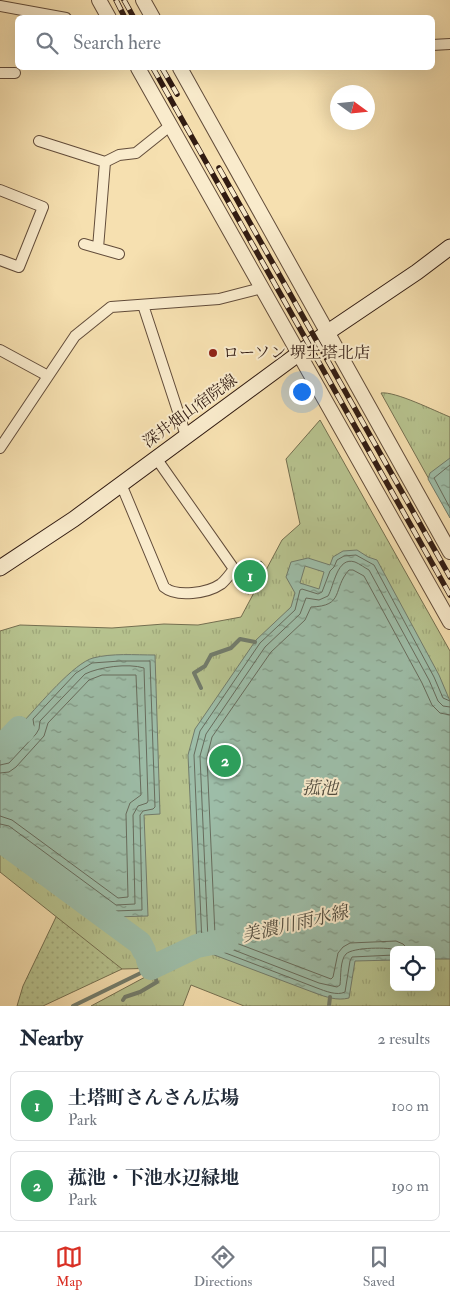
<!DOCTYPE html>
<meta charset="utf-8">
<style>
body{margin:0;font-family:"IM FELL Double Pica","Noto Serif JP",serif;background:#f2f2f3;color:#1f2937}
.controls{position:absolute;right:15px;bottom:15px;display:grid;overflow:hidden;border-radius:8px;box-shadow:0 5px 20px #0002}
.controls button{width:45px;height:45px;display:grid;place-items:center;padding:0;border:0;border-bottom:1px solid #e0e1e3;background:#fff;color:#1f2937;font:25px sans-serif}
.compass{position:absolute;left:330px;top:85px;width:45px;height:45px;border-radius:50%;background:#fff;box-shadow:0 5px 20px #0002;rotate:105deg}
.you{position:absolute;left:301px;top:391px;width:18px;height:18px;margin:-12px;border:4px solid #fff;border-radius:50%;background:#1a73e8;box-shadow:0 0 0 8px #1a73e833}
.badge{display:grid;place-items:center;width:32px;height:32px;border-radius:50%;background:#d93025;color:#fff;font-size:16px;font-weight:700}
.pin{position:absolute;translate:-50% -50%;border:2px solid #fff;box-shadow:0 1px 5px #0006}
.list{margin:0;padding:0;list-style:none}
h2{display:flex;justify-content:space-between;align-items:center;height:65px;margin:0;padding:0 20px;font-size:21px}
h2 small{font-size:16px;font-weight:400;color:#747a83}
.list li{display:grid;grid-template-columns:32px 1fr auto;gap:15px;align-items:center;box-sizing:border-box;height:70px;margin:0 10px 10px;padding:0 10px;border:1px solid #e0e1e3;border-radius:8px}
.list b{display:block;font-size:19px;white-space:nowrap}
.list p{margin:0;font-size:16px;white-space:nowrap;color:#747a83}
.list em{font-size:16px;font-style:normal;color:#747a83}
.icon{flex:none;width:28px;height:28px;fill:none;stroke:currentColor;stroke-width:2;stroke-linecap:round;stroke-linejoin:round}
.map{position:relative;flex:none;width:450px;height:1006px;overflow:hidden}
.search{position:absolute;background:#fff;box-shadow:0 5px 20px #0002;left:15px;right:15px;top:15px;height:55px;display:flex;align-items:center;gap:12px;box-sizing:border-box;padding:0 18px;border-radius:8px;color:#747a83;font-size:19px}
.sheet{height:225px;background:#fff}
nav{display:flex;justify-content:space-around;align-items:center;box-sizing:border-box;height:70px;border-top:1px solid #e0e1e3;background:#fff;font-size:14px;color:#747a83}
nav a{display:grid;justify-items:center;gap:2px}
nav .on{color:#d93025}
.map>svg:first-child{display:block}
</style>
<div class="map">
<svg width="450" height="1006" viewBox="0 0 450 1006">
<defs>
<pattern id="grass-dots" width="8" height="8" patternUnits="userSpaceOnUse" patternTransform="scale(1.25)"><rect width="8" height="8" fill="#b7c38f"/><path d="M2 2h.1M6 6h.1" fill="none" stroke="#9ea77a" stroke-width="1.8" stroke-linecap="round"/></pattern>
<pattern id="park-tufts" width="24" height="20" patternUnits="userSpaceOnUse" patternTransform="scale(1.25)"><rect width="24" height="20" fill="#b7c38f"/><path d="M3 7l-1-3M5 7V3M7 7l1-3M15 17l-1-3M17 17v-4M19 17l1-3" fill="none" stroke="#9ea77a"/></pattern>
<pattern id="water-ripples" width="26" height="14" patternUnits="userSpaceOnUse" patternTransform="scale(1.25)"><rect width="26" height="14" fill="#9dbda8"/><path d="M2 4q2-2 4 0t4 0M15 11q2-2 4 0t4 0" fill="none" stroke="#819987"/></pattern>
</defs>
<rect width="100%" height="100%" fill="#f6e0b0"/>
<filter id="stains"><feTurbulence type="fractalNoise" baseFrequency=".004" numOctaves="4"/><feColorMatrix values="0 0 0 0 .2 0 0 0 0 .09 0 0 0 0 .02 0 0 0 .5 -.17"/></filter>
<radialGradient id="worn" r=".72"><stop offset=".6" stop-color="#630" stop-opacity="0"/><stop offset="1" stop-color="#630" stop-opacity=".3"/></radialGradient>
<!-- grass -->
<path fill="url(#grass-dots)" stroke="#746f50" d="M61 909 124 957 122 969 43 1006H17L23 986 56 917Z"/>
<!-- park -->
<path fill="url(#park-tufts)" stroke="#746f50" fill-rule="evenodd" d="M381 393C395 391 435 411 450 417V517Z
M320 420 450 651V1006H244L191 985 183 1006H91L162 968 122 969 0 872V631L20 625 112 628 164 624 198 625 241 617 282 540 300 524 286 459ZM394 950H431V987H394Z
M261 561 265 566 249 594 245 593 235 583 243 573Z"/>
<!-- water -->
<path fill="url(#water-ripples)" stroke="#727c6c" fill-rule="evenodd" d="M450 458V518L428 479 430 473Z
M357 550 368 557 377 560 439 675 450 701V959H431V950H394V960L355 961 349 998C337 1001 326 997 315 993L201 950 197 946 188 755 195 729 256 640 291 607 295 593 286 577 291 562 308 558 330 565 333 557 343 551ZM305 566 324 572 319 589 300 583Z
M155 655 160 814 144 815 148 916 113 917 0 834V756L29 725 24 721C39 705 74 663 93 658 112 653 135 655 155 655Z"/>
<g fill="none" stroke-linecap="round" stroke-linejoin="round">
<!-- shore -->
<path stroke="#676c5d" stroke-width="1" d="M450 465 434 478 450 508
M0 759 6 757 32 729 34 726 33 719 76 673 92 663 120 661H150L155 807 153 809 143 811 140 815 142 910 114 911 5 831 0 830
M0 765 9 763 36 734 39 729 40 721 85 674C99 667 128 663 144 668L148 801 147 803 138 806 133 815 135 904 116 905 9 826 0 824
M0 773 9 772 16 767 44 736 48 723 89 680 102 675H136L141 795 130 803 126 814 128 897 118 898 12 820 0 816
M398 950C389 947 353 947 346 954 340 960 341 976 340 985L337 987 319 983 208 940 200 756 206 734 265 647 300 614 306 598 319 600 328 596C334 586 337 556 355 562 360 564 365 568 369 570L429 680 438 701 443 706 450 707
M409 950 403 944 396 941 350 943 343 947 338 953 333 977 331 979 215 935 207 757 212 737 271 652 305 620 311 607C345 606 332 589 349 570H353L364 576 422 683 432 705 440 713 450 715
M394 955 352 957 350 961 345 992C337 996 325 991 317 988L202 944 194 755 200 731 260 643 295 610 300 590 302 589 318 594 322 592 330 571 334 567 337 560 344 556 356 555 374 565 434 677 443 698 450 701"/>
<!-- stream -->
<path stroke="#727c6c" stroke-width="4" d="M201 688 194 673 205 666 211 655 231 648 240 639 255 642
M73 1006 151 968 157 982 140 992 125 997 123 1000
M329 1006 330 997"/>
<!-- river -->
<path stroke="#9dbda8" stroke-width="24" d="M0 748 19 728 23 731
M0 840 140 943 144 951
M148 960 151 968 197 946 227 940"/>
<!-- minor casing -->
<g stroke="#624c3a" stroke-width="12">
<path id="minor" d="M0 6 66 18
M432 45 450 44
M0 73H15
M39 141 105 162 119 155 136 153 171 125
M0 190 43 207 19 267 0 260
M84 244 119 254
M98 248 105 162
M143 305 186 436
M0 350 48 376
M0 448 75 336 111 307 219 299 262 288
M121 484 164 587C177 598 208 593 221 584 226 580 230 574 234 569L156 458"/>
</g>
<!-- tertiary casing -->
<g stroke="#624c3a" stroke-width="16">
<path id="tertiary" d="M99 0 109 18
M143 0 153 18
M138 68 450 622
M180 68 450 552"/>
</g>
<!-- secondary casing -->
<g stroke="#311b12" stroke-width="17">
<path id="secondary" d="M0 568 74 519 328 332 417 272 450 247"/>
</g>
<!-- minor -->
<use href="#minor" stroke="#f9ebcc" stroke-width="10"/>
<!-- tertiary -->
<use href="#tertiary" stroke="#f9ebcc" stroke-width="14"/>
<!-- secondary -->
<use href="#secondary" stroke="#f9ebcc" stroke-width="15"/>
<!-- rail casing -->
<g stroke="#311b12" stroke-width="5.5">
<path id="rail" d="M116 0 125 18
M124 0 134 18
M153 68 450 595
M162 68 177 94
M219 168 450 577"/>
</g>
<!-- rail -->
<use href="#rail" stroke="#f9ebcc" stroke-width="4" stroke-dasharray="11" stroke-linecap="butt"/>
</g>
<!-- markers -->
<circle fill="#8f2418" stroke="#f9ebcc" stroke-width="2" cx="213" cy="353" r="5"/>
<g text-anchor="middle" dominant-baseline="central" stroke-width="4" stroke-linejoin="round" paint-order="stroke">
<!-- poi labels -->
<g font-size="16" fill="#311b12" stroke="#f9ebcc" text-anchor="start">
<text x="223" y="353">ローソン 堺土塔北店</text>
</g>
<!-- street labels -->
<g font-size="16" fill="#311b12" stroke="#f9ebcc">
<text transform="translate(190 411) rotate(-36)">深井畑山宿院線</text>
</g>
<!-- water labels -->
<g font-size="18" font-style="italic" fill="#514c3f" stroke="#f9ebcc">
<text x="320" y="788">菰池</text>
<text transform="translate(295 924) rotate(-13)">美濃川雨水線</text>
</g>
</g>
<rect width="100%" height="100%" filter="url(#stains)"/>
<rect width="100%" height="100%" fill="url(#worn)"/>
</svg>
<div class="controls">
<button><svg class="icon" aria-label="locate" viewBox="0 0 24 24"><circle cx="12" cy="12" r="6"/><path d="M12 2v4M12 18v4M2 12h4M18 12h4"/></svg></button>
</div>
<svg class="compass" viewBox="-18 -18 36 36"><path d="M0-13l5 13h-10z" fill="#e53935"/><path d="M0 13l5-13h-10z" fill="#747a83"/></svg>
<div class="you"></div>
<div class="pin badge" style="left:250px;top:576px;background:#2e9e5b">1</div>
<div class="pin badge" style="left:225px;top:761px;background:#2e9e5b">2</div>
<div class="search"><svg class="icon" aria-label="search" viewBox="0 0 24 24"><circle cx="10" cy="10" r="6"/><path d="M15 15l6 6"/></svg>Search here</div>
</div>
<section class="sheet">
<h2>Nearby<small>2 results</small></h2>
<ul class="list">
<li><span class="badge" style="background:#2e9e5b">1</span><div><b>土塔町さんさん広場</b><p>Park</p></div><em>100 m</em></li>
<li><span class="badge" style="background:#2e9e5b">2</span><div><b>菰池・下池水辺緑地</b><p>Park</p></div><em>190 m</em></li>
</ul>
</section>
<nav>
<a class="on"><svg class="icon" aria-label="map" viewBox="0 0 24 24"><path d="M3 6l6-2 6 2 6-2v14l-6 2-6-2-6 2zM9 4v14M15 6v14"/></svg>Map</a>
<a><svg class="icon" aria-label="directions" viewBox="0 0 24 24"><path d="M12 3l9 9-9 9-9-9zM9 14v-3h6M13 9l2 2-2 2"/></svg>Directions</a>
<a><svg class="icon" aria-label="saved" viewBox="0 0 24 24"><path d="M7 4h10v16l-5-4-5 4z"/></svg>Saved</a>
</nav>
